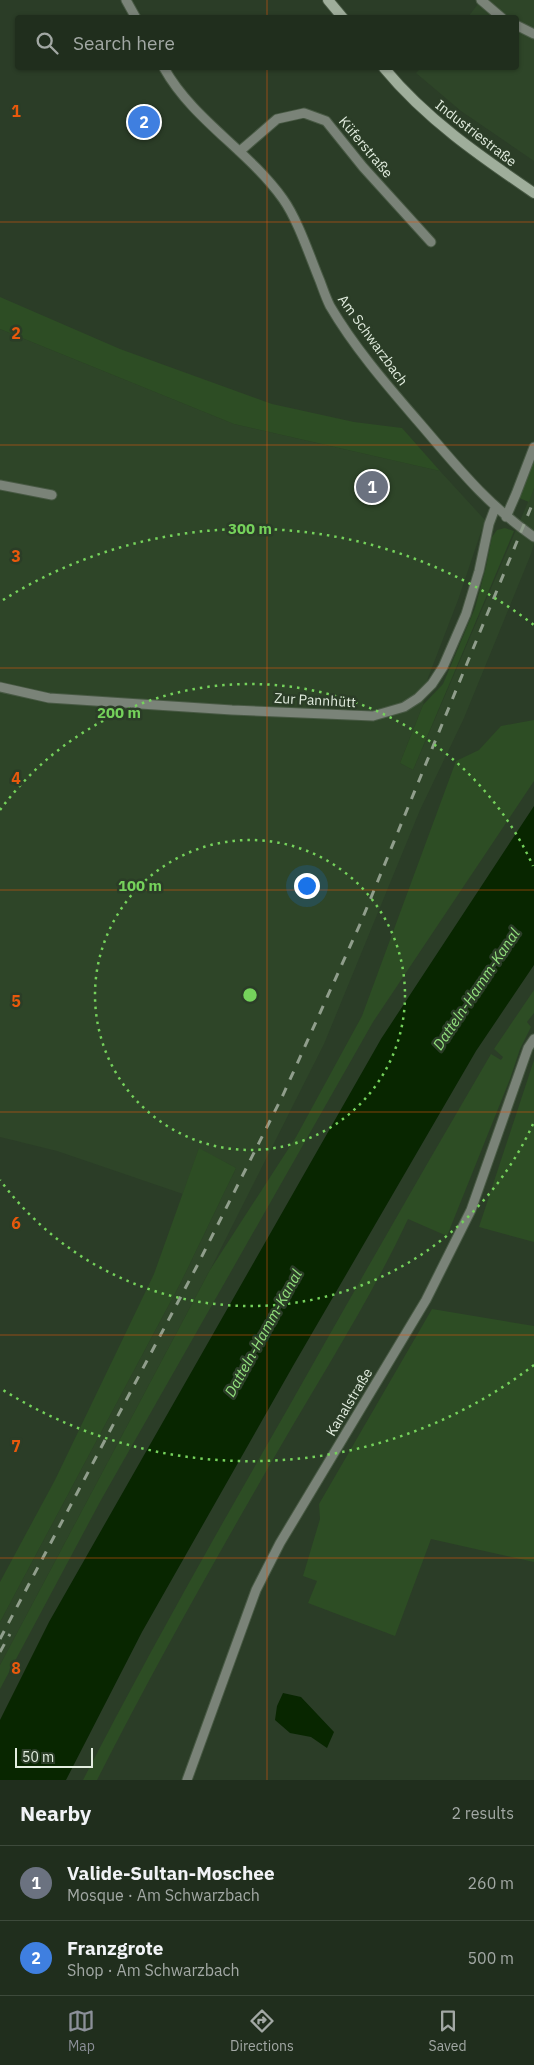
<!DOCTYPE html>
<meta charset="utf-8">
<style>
body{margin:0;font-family:"IBM Plex Sans",sans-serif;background:#283626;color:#f1f3f6}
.scale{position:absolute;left:15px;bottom:12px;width:78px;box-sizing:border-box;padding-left:5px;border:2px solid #e2eddf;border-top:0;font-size:14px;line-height:18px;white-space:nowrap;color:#e2eddf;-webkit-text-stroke:4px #2b3d27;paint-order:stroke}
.you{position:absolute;left:306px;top:885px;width:18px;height:18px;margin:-12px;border:4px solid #fff;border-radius:50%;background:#1a73e8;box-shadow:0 0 0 8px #1a73e833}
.badge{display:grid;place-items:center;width:32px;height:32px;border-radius:50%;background:#8c9099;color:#fff;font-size:16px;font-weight:700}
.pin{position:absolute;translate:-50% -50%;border:2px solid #fff;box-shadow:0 1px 5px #0006}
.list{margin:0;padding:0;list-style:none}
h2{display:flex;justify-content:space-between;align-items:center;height:65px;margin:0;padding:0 20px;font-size:21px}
h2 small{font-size:16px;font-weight:400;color:#a2a8a4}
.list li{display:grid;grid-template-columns:32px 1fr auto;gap:15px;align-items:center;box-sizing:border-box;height:75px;padding:0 20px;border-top:1px solid #3d4a3b}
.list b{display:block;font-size:19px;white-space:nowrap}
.list p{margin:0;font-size:16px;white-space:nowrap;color:#a2a8a4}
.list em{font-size:16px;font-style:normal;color:#a2a8a4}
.icon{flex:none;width:28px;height:28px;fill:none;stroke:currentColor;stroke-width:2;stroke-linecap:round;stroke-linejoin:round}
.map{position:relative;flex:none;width:534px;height:1780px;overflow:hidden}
.search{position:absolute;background:#202e1d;box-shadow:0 1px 4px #0004;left:15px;right:15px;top:15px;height:55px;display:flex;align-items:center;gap:12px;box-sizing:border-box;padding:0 18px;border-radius:5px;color:#a2a8a4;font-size:19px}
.sheet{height:215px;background:#202e1d}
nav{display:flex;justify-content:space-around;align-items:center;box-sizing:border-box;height:70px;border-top:1px solid #3d4a3b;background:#202e1d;font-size:14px;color:#a2a8a4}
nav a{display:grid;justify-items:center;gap:2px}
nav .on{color:#8c9099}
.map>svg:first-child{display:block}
</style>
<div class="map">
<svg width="534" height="1780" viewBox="0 0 534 1780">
<rect width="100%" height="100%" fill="#2b3d27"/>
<!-- built -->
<path fill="#2e4528" d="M481 0H534V161L461 111 416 73 421 68H516V18L468 17Z
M0 329 234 424 440 471 485 520 458 600 428 678 423 705 400 763 413 770 534 488V544L531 554 464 718 420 810 324 1044 210 1270 0 1665V1622L181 1282 236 1168 199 1149 183 1194 57 1151 0 1137Z"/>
<!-- green -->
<path fill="#2d4d24" d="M0 297 120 349 272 404 354 422 402 428 440 471 234 424 0 329Z
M534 457V488L529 502 519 498Z
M505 528 514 531 413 770 400 763 423 705 443 684 475 608 486 567 492 537 497 530Z
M534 720V781L373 1022 101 1500 0 1689V1665L210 1270 296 1137 362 1016 456 761 479 750 501 726Z
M534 990V1013L527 1022 531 1027 520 1049 510 1079 447 1236 408 1219C371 1298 323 1373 279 1449 216 1558 154 1668 97 1780H83C148 1654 217 1532 287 1410 354 1291 422 1172 491 1054L501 1060 503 1057 494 1049Z
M534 1060V1242L479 1227Z
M199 1148 236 1168 181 1282 0 1622V1582L55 1480 154 1274Z
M432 1309 534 1326V1562L431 1539 395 1636 308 1603 317 1581 303 1576 320 1519 319 1504Z"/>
<!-- water -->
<path fill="#082600" d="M534 806V965L476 1051 293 1366 142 1632 66 1780H0V1720L49 1622 381 1039Z
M283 1693 301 1697 334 1732 327 1748 311 1737 290 1733 275 1720 277 1706Z"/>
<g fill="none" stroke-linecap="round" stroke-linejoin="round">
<!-- minor casing -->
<g stroke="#485944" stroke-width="11">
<path id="minor" d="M126 0 136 18
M481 0 502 18
M516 25 534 34
M164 68C193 120 248 150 283 199 298 220 310 257 320 281 323 289 326 298 330 306 354 347 386 384 417 420 456 465 484 502 534 537
M240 151 277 119 304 113 326 121 363 167 431 242
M0 485 52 495
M506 517 516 494 534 447
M0 687 49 698 232 710 373 716 404 707 418 698 432 684 443 667 466 614 479 571 489 524 495 508
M187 1780 256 1590 280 1543 426 1300 471 1210 528 1048 534 1039"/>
</g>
<!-- secondary casing -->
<g stroke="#485944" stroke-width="12">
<path id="secondary" d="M328 0 343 18
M384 68C426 119 480 156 534 193"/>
</g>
<!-- minor -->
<use href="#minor" stroke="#7a8378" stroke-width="9"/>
<!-- secondary -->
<use href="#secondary" stroke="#9fae9b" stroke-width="10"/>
<!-- rail -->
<path stroke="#909e8c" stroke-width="3" stroke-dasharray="9 9" stroke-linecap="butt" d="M0 1639 198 1264 283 1095 361 922 534 500
M0 1652 10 1634"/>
</g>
<!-- grid -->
<path fill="none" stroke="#e8590c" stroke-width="1" stroke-opacity="0.55" d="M267 0V18M267 68V1780M0 222H534M0 445H534M0 668H534M0 890H534M0 1112H534M0 1335H534M0 1558H534"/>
<!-- distance rings -->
<g fill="none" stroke="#75d25b" stroke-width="2.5" stroke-dasharray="2.5 5">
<circle cx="250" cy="995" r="155"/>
<path d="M533 1124A311 311 0 0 1 0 1180M0 810A311 311 0 0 1 533 866"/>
<path d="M534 1365A466 466 0 0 1 3 1390M3 600A466 466 0 0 1 534 625"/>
</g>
<g text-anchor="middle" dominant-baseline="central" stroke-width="5" stroke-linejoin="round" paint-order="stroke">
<!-- street labels -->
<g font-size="14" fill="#e2eddf" stroke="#2b3d27">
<text transform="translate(476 133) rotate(38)">Industriestraße</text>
<text transform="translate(366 147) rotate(50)">Küferstraße</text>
<text transform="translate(373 340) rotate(54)">Am Schwarzbach</text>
<text transform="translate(315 700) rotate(3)">Zur Pannhütt</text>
<text transform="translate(349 1402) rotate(-59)">Kanalstraße</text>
</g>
<!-- water labels -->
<g font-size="15" font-style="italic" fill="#92e07d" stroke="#2b3d27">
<text transform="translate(476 989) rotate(-56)">Datteln-Hamm-Kanal</text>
<text transform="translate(263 1333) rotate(-61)">Datteln-Hamm-Kanal</text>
</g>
</g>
<g font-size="16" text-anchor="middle" font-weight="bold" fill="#e8590c" stroke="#2b3d27" stroke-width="5" stroke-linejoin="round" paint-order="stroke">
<text x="16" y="117">1</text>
<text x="16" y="339">2</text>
<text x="16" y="562">3</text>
<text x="16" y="784">4</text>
<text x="16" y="1007">5</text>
<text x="16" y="1229">6</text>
<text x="16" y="1452">7</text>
<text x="16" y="1674">8</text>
</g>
<circle cx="250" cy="995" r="8" fill="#75d25b" stroke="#2b3d27" stroke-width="2.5"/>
<g font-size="15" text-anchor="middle" font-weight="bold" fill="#75d25b" stroke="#2b3d27" stroke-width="5" stroke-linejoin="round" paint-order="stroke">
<text x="250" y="534">300 m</text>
<text x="119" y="718">200 m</text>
<text x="140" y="891">100 m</text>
</g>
</svg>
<div class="scale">50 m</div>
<div class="you"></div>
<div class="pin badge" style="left:372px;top:487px;background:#6b7280">1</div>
<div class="pin badge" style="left:144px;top:122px;background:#3f7fe0">2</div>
<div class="search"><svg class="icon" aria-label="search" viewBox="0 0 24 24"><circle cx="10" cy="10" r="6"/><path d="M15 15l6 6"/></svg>Search here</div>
</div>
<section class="sheet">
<h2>Nearby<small>2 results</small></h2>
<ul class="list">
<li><span class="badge" style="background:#6b7280">1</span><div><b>Valide-Sultan-Moschee</b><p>Mosque · Am Schwarzbach</p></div><em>260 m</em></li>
<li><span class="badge" style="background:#3f7fe0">2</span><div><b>Franzgrote</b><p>Shop · Am Schwarzbach</p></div><em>500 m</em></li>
</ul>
</section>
<nav>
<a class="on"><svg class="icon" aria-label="map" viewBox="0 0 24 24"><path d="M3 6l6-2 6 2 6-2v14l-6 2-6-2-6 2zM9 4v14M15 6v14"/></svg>Map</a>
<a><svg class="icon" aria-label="directions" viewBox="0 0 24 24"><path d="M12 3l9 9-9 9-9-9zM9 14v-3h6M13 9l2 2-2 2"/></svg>Directions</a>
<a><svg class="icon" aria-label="saved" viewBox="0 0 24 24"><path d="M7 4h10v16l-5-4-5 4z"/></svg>Saved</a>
</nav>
